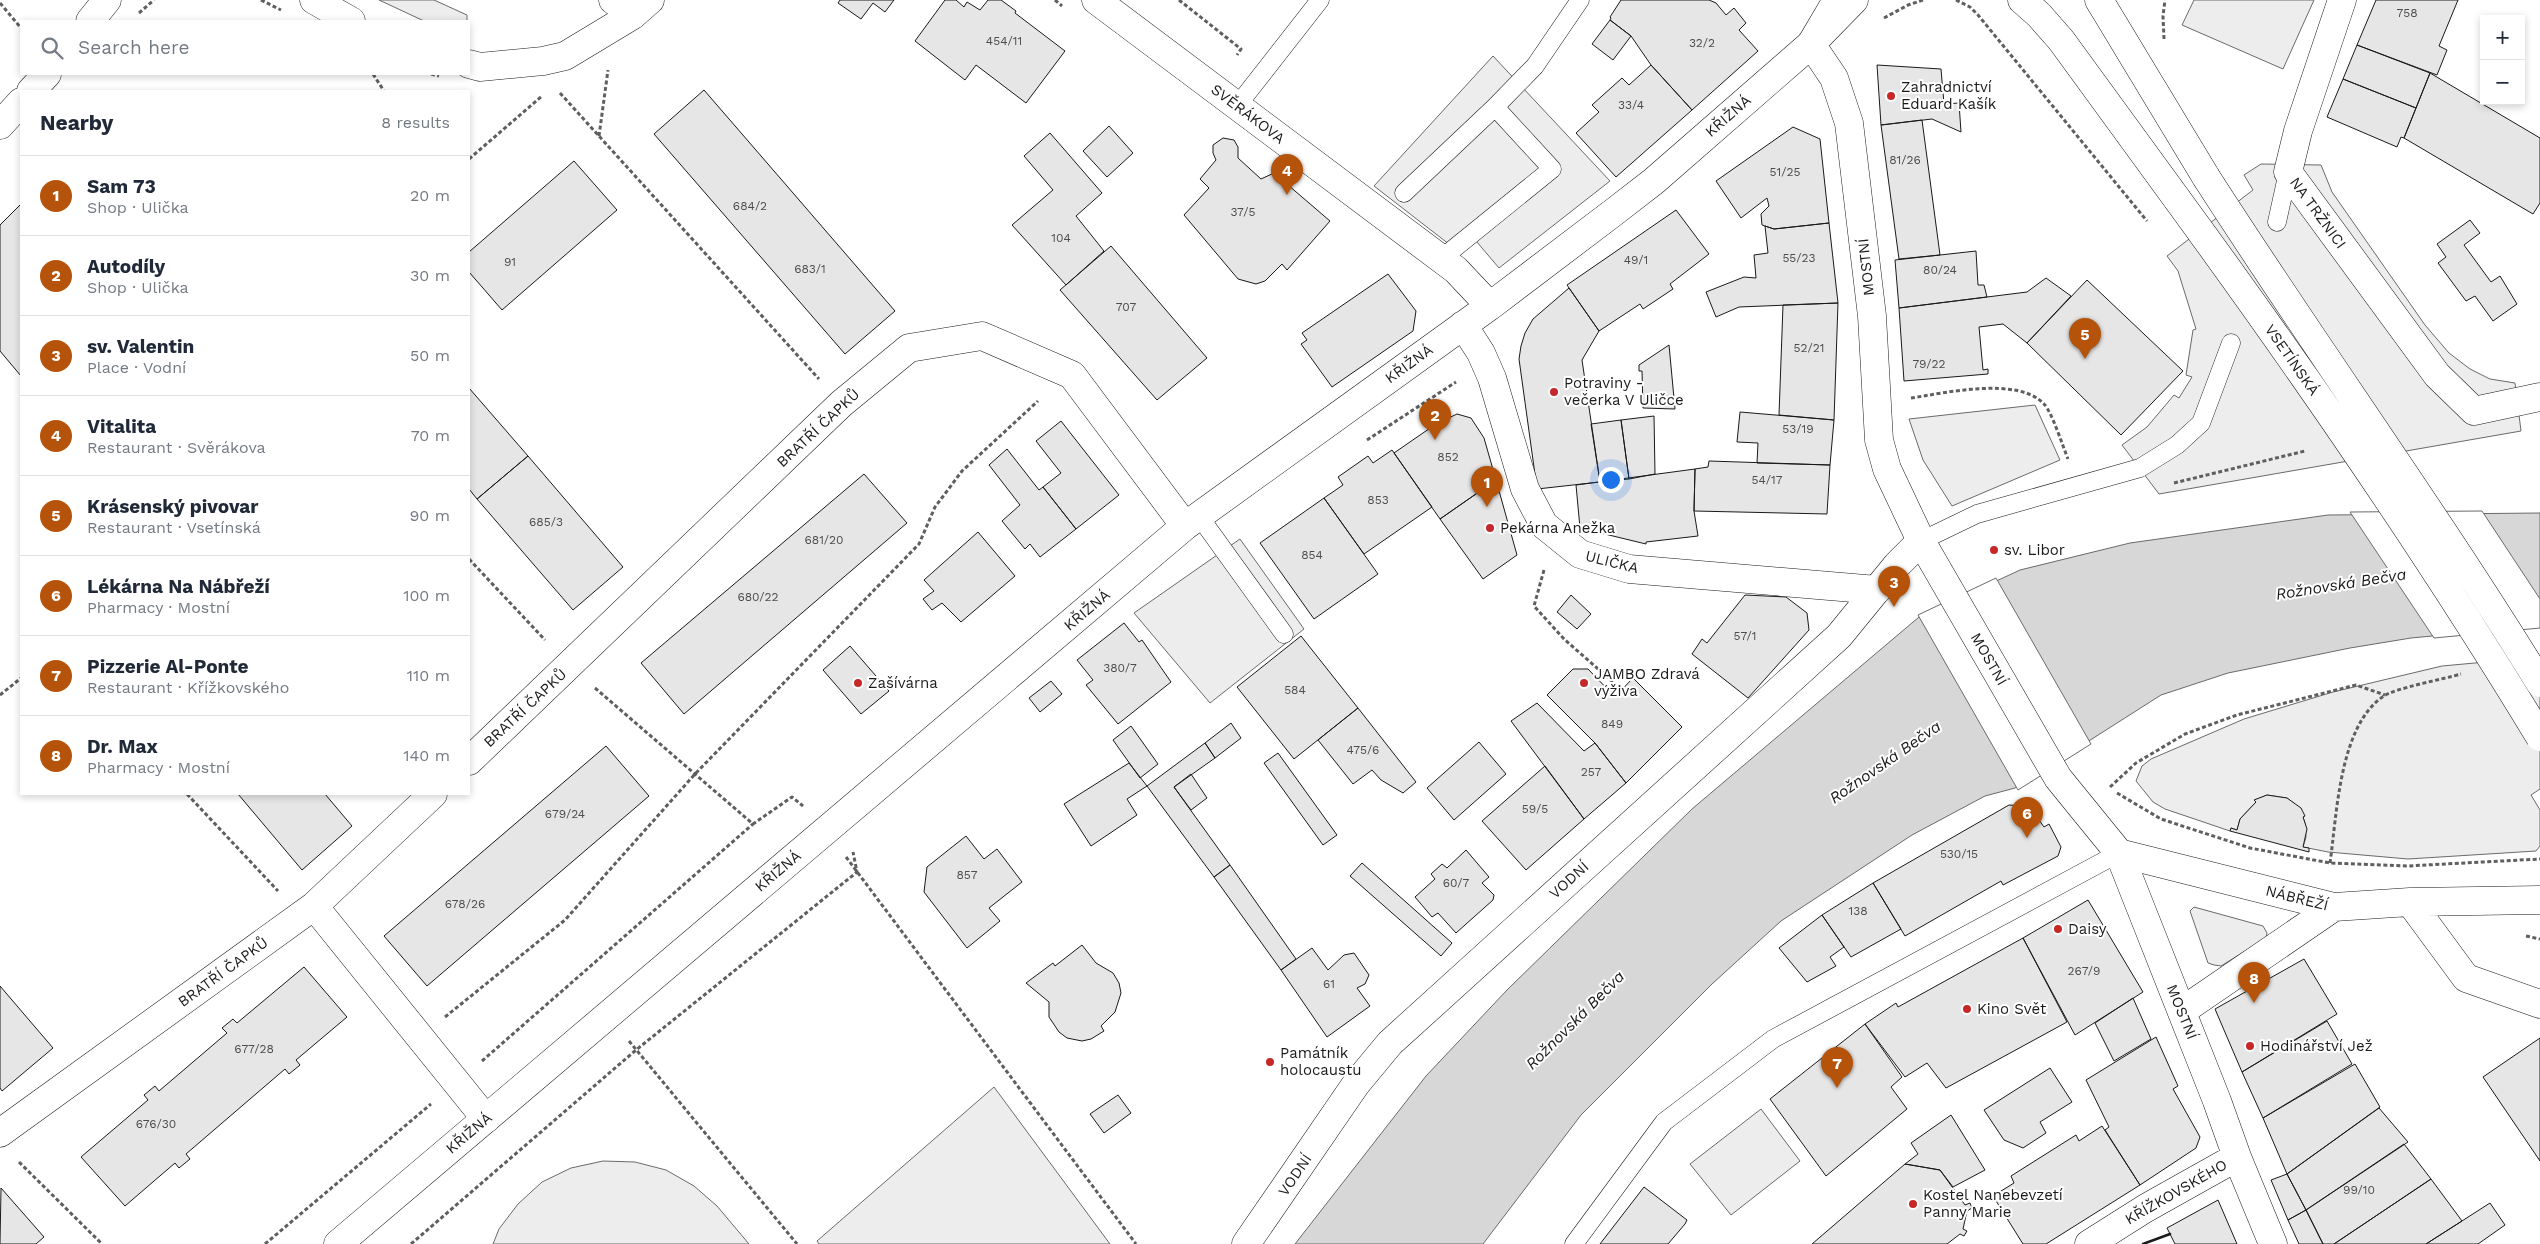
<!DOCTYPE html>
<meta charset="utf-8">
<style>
body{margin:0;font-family:"Work Sans",sans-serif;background:#f6f6f7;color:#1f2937}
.controls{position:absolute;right:15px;top:15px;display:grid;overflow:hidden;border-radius:0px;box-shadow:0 2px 8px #0003}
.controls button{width:45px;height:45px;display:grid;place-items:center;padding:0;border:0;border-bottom:1px solid #e0e1e3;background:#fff;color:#1f2937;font:25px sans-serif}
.you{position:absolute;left:1610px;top:479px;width:18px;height:18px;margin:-12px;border:4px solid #fff;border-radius:50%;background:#1a73e8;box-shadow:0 0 0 8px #1a73e833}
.badge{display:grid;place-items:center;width:32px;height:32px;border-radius:50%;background:#b45309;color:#fff;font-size:16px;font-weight:700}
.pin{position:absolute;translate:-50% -41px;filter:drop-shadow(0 1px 2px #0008)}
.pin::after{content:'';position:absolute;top:26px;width:18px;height:15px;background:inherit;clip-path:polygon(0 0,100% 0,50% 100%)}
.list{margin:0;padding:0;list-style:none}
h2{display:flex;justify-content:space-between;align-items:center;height:65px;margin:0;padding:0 20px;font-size:21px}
h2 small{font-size:16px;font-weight:400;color:#747a83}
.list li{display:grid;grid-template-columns:32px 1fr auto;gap:15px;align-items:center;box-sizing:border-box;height:80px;padding:0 20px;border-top:1px solid #e0e1e3}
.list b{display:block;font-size:19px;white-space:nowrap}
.list p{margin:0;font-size:16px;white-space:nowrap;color:#747a83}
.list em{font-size:16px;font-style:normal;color:#747a83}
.icon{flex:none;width:28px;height:28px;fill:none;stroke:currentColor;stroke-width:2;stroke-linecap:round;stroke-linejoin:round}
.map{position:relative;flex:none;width:2540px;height:1244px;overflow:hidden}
.search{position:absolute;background:#fff;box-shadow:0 2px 8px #0003;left:20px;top:20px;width:450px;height:55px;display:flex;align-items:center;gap:12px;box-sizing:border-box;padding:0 18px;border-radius:0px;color:#747a83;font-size:19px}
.panel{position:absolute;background:#fff;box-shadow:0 2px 8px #0003;left:20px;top:90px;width:450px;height:705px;border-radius:0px}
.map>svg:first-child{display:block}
</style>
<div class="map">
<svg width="2540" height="1244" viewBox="0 0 2540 1244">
<rect width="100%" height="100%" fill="#fff"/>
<!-- built -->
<path fill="#ededed" stroke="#6a6a6a" d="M379 0H434L467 15V21H424Z
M2194 0H2314L2283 69 2182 25Z
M1493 56 1610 181 1499 268 1471 235 1454 248 1374 186Z
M2261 164 2321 165 2332 192 2425 325 2449 353 2470 369 2490 379 2515 383 2521 431 2159 494 2122 445 2147 427 2174 395 2179 398 2192 377 2186 375 2193 330 2196 329 2178 271 2167 256 2253 190 2244 175Z
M2035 405 2060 460 1952 506 1923 460 1909 419Z
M1240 539 1304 629 1210 703 1134 613Z
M2540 657V789L2531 795 2540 810V846L2536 851 2408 859 2328 852 2303 847 2306 837 2305 823 2300 808 2287 798 2267 795 2255 800 2256 802 2240 819 2237 830 2231 828 2230 831 2165 809 2153 802 2136 781 2142 766 2151 759 2244 719 2333 692 2442 666Z
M2194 907 2263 926 2267 933 2266 938 2221 966 2214 965 2208 963 2190 911Z
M994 1087 1110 1244H819L817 1241Z
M1761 1109 1800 1161 1731 1215 1690 1164Z
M603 1161 635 1162 666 1170 694 1186 717 1206 749 1244H493L499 1229 518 1204 542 1182 571 1168Z"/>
<!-- water -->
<path fill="#d7d7d7" stroke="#6a6a6a" d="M2540 513V626L2411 638 2350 648 2228 673 2161 695 2015 788 1985 796 1912 835 1781 921 1712 984 1581 1115 1483 1244H1295L1426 1076 1507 990 1692 809 1919 617 2020 570 2130 543 2328 515Z"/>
<!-- pier -->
<path fill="#fff" stroke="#6a6a6a" d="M2482 511 2540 599V628L2434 638 2350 512Z
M1996 578 2091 744 2018 790 1918 615Z"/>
<!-- building -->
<path fill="#e6e6e6" stroke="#1a1a1a" d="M840 0H894L885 12 873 3 861 19 838 3Z
M945 0H956L964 7 967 2 980 10 988 0H1001L1016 11 1015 13 1065 51 1026 103 976 65 965 80 915 41Z
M1621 0H1709L1716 3 1726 15 1734 8 1746 23 1739 30 1758 51 1692 110 1651 65 1631 36 1610 20 1611 18 1610 17Z
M2376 0H2458L2439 46 2447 50 2437 75 2357 45Z
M1610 20 1631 36 1613 60 1592 44Z
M2357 45 2430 73 2416 108 2343 79Z
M1651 65 1692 110 1616 177 1576 133 1599 112 1592 105 1622 78 1629 85Z
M1877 65 1941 69 1944 104 1959 103 1961 132 1932 119 1881 125Z
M2430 73 2540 138V203L2533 214 2404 138Z
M2343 79 2416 108 2404 138 2401 137 2397 147 2327 117Z
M704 90 895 311 845 354 654 134Z
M1922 120 1940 255 1899 259 1881 125Z
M1109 126 1133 153 1107 177 1083 151Z
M1793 127 1820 139 1829 223 1774 229 1762 225 1761 214 1769 206 1767 198 1741 218 1716 181Z
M1050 133 1102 193 1076 216 1104 251 1066 285 1012 225 1053 190 1024 156Z
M1223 138 1234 140 1238 147V158L1261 179 1274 173 1330 221 1287 270 1282 264 1265 281 1256 284 1238 279 1184 215 1209 188 1200 179 1216 160 1213 153V145Z
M574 161 617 210 502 310 469 272V252Z
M21 204V376L0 351V225Z
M1676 210 1709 254 1670 284 1673 289 1643 309 1640 304 1599 331 1567 285Z
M2470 220 2480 233 2464 245 2491 282 2500 276 2517 304 2493 321 2475 296 2466 301 2438 263 2446 257 2437 244Z
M1829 223 1838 303 1739 307 1716 317 1706 292 1744 277 1756 278 1754 255 1768 253 1765 226 1774 229Z
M1111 246 1207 358 1157 400 1060 290Z
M1976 251 1978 285H1984L1987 297 1899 308 1895 260Z
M1388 274 1416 311 1413 331 1332 387 1301 344 1307 340 1302 333Z
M2046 278 2071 296 2027 343 2003 324 1979 327 1983 370 1988 369V374L1904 381 1899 308 2027 292Z
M2087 280 2183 371 2121 435 2027 343Z
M1569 288 1599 331 1582 360 1600 482 1537 489 1519 359 1521 346 1525 333 1533 319Z
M1838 303 1834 420 1779 415 1783 305Z
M1669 345 1675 409 1643 408 1642 371H1639V365Z
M469 388 528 456 477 499 469 489Z
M1740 412 1834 420 1830 465 1757 463 1758 443 1737 442Z
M1457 414 1471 418 1484 438 1496 480 1440 519 1394 453 1436 424Z
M1654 416 1655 474 1629 479 1621 420Z
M1621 420 1629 479 1600 482 1591 424Z
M1061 421 1119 495 1076 529 1043 487 1061 473 1036 441Z
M1007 449 1039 490 1043 487 1076 529 1040 557 1030 544 1025 549 1002 521 1020 505 989 465Z
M1392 450 1432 507 1364 554 1324 498 1343 485 1338 477 1368 456 1373 463Z
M528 456 623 567 573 610 477 499Z
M1709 461 1830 465 1827 514 1694 511 1695 469 1708 467Z
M1695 469 1694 511 1698 536 1646 542V544L1580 528 1576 485Z
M864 474 907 523 684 714 641 663Z
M1496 480 1517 555 1483 579 1440 519Z
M1324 498 1378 574 1314 619 1260 543Z
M978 532 1015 576 961 622 942 603 932 610 923 599 934 591 924 580Z
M1571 595 1591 614 1577 629 1557 612Z
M1745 595 1786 597 1807 613 1809 630 1748 698 1692 654 1702 639 1707 643Z
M1124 623 1139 642 1142 640 1171 682 1118 724 1086 685 1093 680 1077 660Z
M1301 636 1358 708 1294 759 1237 687Z
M850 646 889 691 861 714 823 670Z
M1573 669H1588L1615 697 1633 678 1682 727 1626 783 1595 743 1547 695Z
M1051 681 1062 694 1040 712 1029 698Z
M1537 703 1584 751 1595 743 1626 783 1584 819 1511 721Z
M1358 708 1416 782 1403 793 1381 780 1372 770 1353 784 1318 740Z
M1231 723 1241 738 1215 758 1205 743Z
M1131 726 1158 764 1140 778 1113 740Z
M1479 742 1506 774 1454 820 1427 788Z
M1205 743 1215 758 1174 787 1230 865 1214 877 1147 786Z
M606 746 649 796 427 986 384 936Z
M1278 753 1337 835 1323 845 1264 763Z
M1129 763 1147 786 1127 799 1137 815 1091 846 1064 804Z
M1545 766 1584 819 1526 870 1482 821Z
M1191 774 1207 798 1191 810 1174 787Z
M238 794H325L352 826 302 870Z
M2267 795 2287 798 2301 808 2305 816 2303 817 2307 829 2303 847 2309 848V852L2230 831 2231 828 2237 830 2240 819 2256 802 2254 800Z
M2009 805 2024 806 2032 810 2044 827 2049 824 2061 847 2058 856 2003 885 2001 881 1905 936 1873 883Z
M966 836 984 859 997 849 1022 882 989 908 1000 921 967 948 924 892 927 867Z
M1466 850 1489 877 1482 883 1494 895 1493 900 1456 933 1438 913 1432 917 1415 897 1435 879 1431 874 1442 864 1447 868Z
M1362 863 1452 943 1441 956 1350 876Z
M1230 865 1296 959 1281 970 1214 877Z
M1873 883 1901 929 1851 957 1822 915Z
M2088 900 2143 992 2075 1035 2023 938Z
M1822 915 1844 947 1830 957 1836 966 1807 982 1779 948Z
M2023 938 2067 1022 1946 1088 1927 1063 1905 1077 1865 1024 1896 1003 1898 1007Z
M1082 945 1096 963 1113 973 1119 983 1121 993 1115 1012 1101 1026 1104 1031 1091 1039 1082 1041 1067 1038 1059 1032 1049 1017V1002L1026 983 1053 963 1055 966Z
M1312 948 1328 970 1344 955 1354 953 1369 975 1365 984 1357 988 1370 1006 1327 1037 1281 970Z
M2304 959 2337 1014 2242 1072 2215 1009Z
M304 967 347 1017 296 1060 300 1065 289 1074 285 1069 186 1154 190 1159 179 1168 175 1163 125 1206 81 1157 148 1100 144 1095 155 1086 159 1091 227 1033 222 1028 233 1019 237 1023Z
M0 986 53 1048 2 1091 0 1088Z
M2133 998 2151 1039 2114 1061 2095 1023Z
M2327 1021 2352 1064 2263 1118 2242 1072Z
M1865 1024 1902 1077 1891 1087 1907 1109 1826 1176 1770 1099Z
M2156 1037 2178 1086 2173 1089 2200 1137 2196 1148 2140 1185 2105 1130 2109 1127 2086 1080Z
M2540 1038V1161L2483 1077Z
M2355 1064 2380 1107 2287 1174 2263 1118Z
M2050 1068 2072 1102 2040 1122 2046 1133 2023 1148 2004 1140 1984 1110Z
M1118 1095 1131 1113 1104 1133 1090 1114Z
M2379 1108 2408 1142 2306 1210 2287 1174Z
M1951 1115 1985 1170 1953 1187 1940 1170 1905 1164 1918 1154 1911 1143Z
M2102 1126 2140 1185 2046 1244H2023L1993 1196 2014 1183 2011 1176 2076 1135 2079 1141Z
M2404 1144 2431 1179 2334 1244H2323L2306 1210Z
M1905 1164 1940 1170 1965 1205 1970 1203 1972 1208 1967 1211 1963 1229 1967 1231 1964 1236 1960 1234 1947 1244H1812Z
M2287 1174 2306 1210 2288 1220 2271 1180Z
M2431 1179 2462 1221 2426 1244H2334Z
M1644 1187 1687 1220 1685 1224 1668 1244H1600Z
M1 1188 44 1237 36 1244H0Z
M2218 1200 2237 1244H2175L2167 1228Z
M2490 1203 2505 1225 2478 1244H2426Z
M2306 1210 2323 1244H2299L2288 1220Z"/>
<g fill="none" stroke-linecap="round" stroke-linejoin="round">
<!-- lane casing -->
<g stroke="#1a1a1a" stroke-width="19">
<path id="lane" d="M1237 106 1320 0
M1495 107 1535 66 1580 0
M1404 193 1495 107 1552 169 1441 259
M2277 222 2288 172
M1199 516 1284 634
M1921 541 1977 514 2140 468 2177 445 2201 423 2231 343
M1574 1244 1664 1122 1773 1039 2119 853"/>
</g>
<!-- street casing -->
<g stroke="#1a1a1a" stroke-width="29">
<path id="street" d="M314 0 351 21
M613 0 633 15
M1096 0 1456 270 1490 306
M2342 0 2298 131 2288 172 2437 375 2474 411 2540 397
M90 21 107 0
M1811 44 1834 78 1849 123 1872 316 1879 440 1887 469 1921 541 2058 778 2119 853 2217 1101 2237 1157 2273 1244
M469 64 480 67 543 61 565 56 633 15 650 0
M31 91 47 74
M0 125 21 102
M1463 325 1481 353 1492 378 1525 489 1544 525 1580 554 1629 569 1877 590
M469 761 841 404 909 348 982 336 1072 375 1185 526
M2119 853 2334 907 2410 902 2540 900
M2410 902 2466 978 2540 1004
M314 906 486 1119
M2182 1011 2334 907
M0 1133 314 906 433 794
M338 1244 1185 526 1490 306 1614 212 1654 181 1811 44 1854 0
M1246 1244 1356 1084 1390 1043 1839 636 1897 565 1921 541
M2089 1244 2146 1208 2237 1157"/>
</g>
<!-- primary casing -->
<g stroke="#1a1a1a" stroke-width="29">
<path id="primary" d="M2022 0 2039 15 2061 40 2177 199
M2099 0 2206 177
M1811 44 1837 0"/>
</g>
<!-- path -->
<path stroke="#5f5f5f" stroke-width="3" stroke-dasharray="4 2.5" stroke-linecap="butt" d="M261 0 281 10
M1055 0 1062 6
M1179 0 1241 49 1237 55
M1956 0 1970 7 1978 15 2147 221
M0 3 21 28
M139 13 154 0
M1884 18 1908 5 1923 0
M2164 39 2163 16 2165 0
M373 74 384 91
M431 74 439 76
M560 93 819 379
M599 136 608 70
M469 159 542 96
M1911 398C1945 393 2018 376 2044 404 2052 412 2063 447 2068 459
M1367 440 1456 382
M2174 483 2305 451
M469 559 545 640
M1544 570 1534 606 1564 639 1622 690
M595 688 753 824 792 797 803 806
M0 695 21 678
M2110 787 2136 763 2185 734 2237 715 2356 685 2385 695
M2117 793 2161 819 2250 848 2330 863 2407 866 2540 859
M187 794 278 891
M846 857 1136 1244
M2330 863C2337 815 2339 725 2384 696 2396 688 2444 679 2461 674
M2526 936 2540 939
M445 1017 565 920 695 774 919 544 935 507 962 471 1038 401
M629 1041 797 1244
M482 1061 753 824
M19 1162 102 1244
M265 1244 431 1104
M411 1244 636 1050 857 872 853 852"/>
<!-- lane -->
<use href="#lane" stroke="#fff" stroke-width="18"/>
<!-- street -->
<use href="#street" stroke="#fff" stroke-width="28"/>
<!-- primary -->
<use href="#primary" stroke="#fff" stroke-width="28"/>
<!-- primary-bridge casing -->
<g stroke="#1a1a1a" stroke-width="29" stroke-linecap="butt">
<path id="primary-bridge" d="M2206 177C2315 347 2434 511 2540 683
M2177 199C2305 374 2428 552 2540 737"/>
</g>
<!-- primary-bridge -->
<use href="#primary-bridge" stroke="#fff" stroke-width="28"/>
<!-- wall -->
<path stroke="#1a1a1a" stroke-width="2.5" d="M2143 1244 2170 1234"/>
</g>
<!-- markers -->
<g fill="#c62828" stroke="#fff" stroke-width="2">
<circle cx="1891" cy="96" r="5"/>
<circle cx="1554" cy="392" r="5"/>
<circle cx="1490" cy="528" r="5"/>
<circle cx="1994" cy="550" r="5"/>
<circle cx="858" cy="683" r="5"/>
<circle cx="1584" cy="683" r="5"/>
<circle cx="2058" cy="929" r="5"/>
<circle cx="1967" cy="1009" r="5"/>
<circle cx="2250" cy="1046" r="5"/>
<circle cx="1270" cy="1062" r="5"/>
<circle cx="1913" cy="1204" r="5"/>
</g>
<g text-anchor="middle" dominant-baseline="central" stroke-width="4" stroke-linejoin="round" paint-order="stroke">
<!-- number labels -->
<g font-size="12" fill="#4d4d4d">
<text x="2407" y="13">758</text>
<text x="1004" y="41">454/11</text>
<text x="1702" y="43">32/2</text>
<text x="1631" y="105">33/4</text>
<text x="1905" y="160">81/26</text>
<text x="1785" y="172">51/25</text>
<text x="750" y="206">684/2</text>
<text x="1243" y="212">37/5</text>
<text x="1061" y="238">104</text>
<text x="1799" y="258">55/23</text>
<text x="1636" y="260">49/1</text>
<text x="510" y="262">91</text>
<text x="810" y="269">683/1</text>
<text x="1940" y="270">80/24</text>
<text x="1126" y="307">707</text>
<text x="1809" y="348">52/21</text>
<text x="1929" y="364">79/22</text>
<text x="1798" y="429">53/19</text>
<text x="1448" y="457">852</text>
<text x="1767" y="480">54/17</text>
<text x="1378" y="500">853</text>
<text x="546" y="522">685/3</text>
<text x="824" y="540">681/20</text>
<text x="1312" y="555">854</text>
<text x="758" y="597">680/22</text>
<text x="1745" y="636">57/1</text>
<text x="1120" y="668">380/7</text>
<text x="1295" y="690">584</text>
<text x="1612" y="724">849</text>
<text x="1363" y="750">475/6</text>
<text x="1591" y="772">257</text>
<text x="1535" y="809">59/5</text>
<text x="565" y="814">679/24</text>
<text x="1959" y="854">530/15</text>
<text x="967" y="875">857</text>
<text x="1456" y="883">60/7</text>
<text x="465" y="904">678/26</text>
<text x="1858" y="911">138</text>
<text x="2084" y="971">267/9</text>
<text x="1329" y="984">61</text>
<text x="254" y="1049">677/28</text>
<text x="156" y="1124">676/30</text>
<text x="2359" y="1190">99/10</text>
</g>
<!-- poi labels -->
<g font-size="15" fill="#1a1a1a" stroke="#fff" text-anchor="start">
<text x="1901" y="87">Zahradnictví<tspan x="1901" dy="17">Eduard Kašík</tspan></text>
<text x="1564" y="383">Potraviny -<tspan x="1564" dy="17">večerka V Uličce</tspan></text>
<text x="1500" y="528">Pekárna Anežka</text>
<text x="2004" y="550">sv. Libor</text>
<text x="1594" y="674">JAMBO Zdravá<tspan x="1594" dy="17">výživa</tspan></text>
<text x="868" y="683">Zašívárna</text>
<text x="2068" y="929">Daisy</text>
<text x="1977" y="1009">Kino Svět</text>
<text x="2260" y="1046">Hodinářství Jež</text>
<text x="1280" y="1053">Památník<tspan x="1280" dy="17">holocaustu</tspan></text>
<text x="1923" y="1195">Kostel Nanebevzetí<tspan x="1923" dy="17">Panny Marie</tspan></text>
</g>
<!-- street labels -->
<g font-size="15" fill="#1a1a1a" stroke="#fff">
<text transform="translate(1248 114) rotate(37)">SVĚRÁKOVA</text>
<text transform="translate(1728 116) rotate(-41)">KŘIŽNÁ</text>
<text transform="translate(2318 213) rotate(54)">NA TRŽNICI</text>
<text transform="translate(1866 267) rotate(-96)">MOSTNÍ</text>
<text transform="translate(2292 360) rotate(55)">VSETÍNSKÁ</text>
<text transform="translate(1409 364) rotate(-36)">KŘIŽNÁ</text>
<text transform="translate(818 428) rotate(-43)">BRATŘÍ ČAPKŮ</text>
<text transform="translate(1612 562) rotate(14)">ULIČKA</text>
<text transform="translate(1087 610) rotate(-40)">KŘIŽNÁ</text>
<text transform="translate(1989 659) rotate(60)">MOSTNÍ</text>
<text transform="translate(525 708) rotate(-43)">BRATŘÍ ČAPKŮ</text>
<text transform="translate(778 871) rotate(-40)">KŘIŽNÁ</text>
<text transform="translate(1569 880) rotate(-42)">VODNÍ</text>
<text transform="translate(2297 898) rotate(14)">NÁBŘEŽÍ</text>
<text transform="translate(223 972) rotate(-36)">BRATŘÍ ČAPKŮ</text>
<text transform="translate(2182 1012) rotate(68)">MOSTNÍ</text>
<text transform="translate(469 1133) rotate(-40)">KŘIŽNÁ</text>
<text transform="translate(1295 1175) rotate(-56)">VODNÍ</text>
<text transform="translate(2176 1192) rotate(-30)">KŘÍŽKOVSKÉHO</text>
</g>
<!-- water labels -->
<g font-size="16" font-style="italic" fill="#1a1a1a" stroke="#fff">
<text transform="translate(2341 584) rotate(-9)">Rožnovská Bečva</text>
<text transform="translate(1885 762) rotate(-35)">Rožnovská Bečva</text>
<text transform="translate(1575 1020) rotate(-45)">Rožnovská Bečva</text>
</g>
</g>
</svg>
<div class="controls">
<button>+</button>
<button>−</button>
</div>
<div class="you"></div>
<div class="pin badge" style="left:1487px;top:507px">1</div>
<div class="pin badge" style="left:1435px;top:440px">2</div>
<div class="pin badge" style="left:1894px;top:607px">3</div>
<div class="pin badge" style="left:1287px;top:195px">4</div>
<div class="pin badge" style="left:2085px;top:359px">5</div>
<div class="pin badge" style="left:2027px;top:838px">6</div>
<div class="pin badge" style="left:1837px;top:1088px">7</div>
<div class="pin badge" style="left:2254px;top:1003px">8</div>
<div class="search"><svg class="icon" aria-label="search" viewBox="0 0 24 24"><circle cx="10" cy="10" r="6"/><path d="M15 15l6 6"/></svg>Search here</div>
<section class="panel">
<h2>Nearby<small>8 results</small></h2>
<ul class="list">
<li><span class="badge">1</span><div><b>Sam 73</b><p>Shop · Ulička</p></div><em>20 m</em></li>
<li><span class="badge">2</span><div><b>Autodíly</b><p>Shop · Ulička</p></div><em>30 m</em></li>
<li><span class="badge">3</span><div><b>sv. Valentin</b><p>Place · Vodní</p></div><em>50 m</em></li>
<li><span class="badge">4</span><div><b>Vitalita</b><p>Restaurant · Svěrákova</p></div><em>70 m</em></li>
<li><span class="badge">5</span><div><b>Krásenský pivovar</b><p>Restaurant · Vsetínská</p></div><em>90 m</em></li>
<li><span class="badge">6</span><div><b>Lékárna Na Nábřeží</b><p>Pharmacy · Mostní</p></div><em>100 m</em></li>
<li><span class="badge">7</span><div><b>Pizzerie Al-Ponte</b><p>Restaurant · Křížkovského</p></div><em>110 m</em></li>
<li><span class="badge">8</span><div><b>Dr. Max</b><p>Pharmacy · Mostní</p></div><em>140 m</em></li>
</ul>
</section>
</div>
